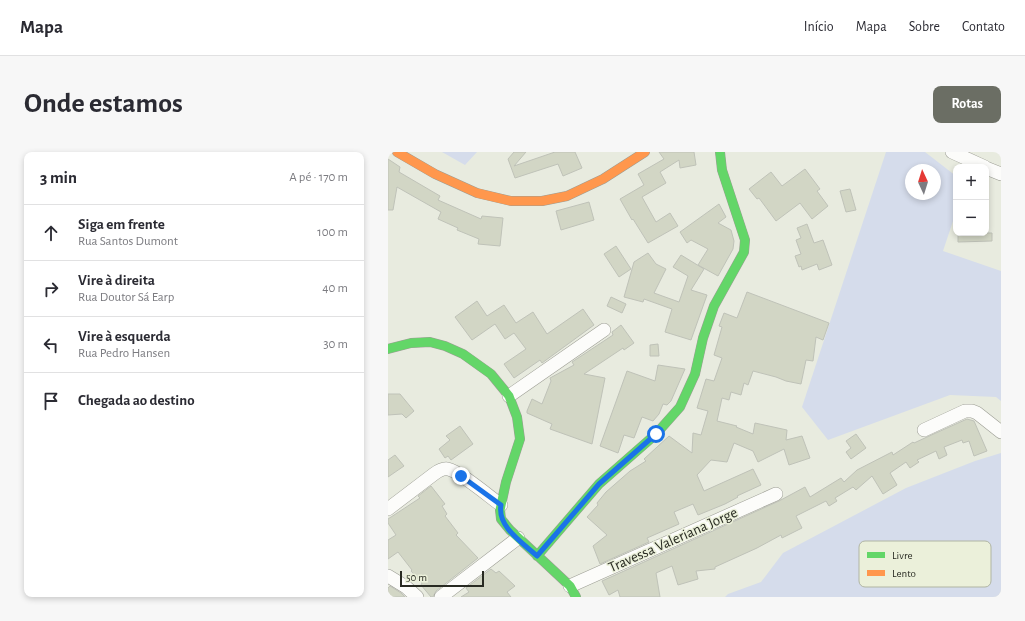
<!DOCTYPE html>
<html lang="pt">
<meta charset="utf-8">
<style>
body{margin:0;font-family:"Alegreya Sans",sans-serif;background:#f7f7f7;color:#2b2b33}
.controls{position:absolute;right:12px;top:12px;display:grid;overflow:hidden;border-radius:8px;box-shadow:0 2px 6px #0003}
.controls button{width:36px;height:36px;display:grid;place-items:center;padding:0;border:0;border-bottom:1px solid #e1e1e2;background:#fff;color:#2b2b33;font:20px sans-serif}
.compass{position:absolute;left:517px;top:12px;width:36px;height:36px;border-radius:50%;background:#fff;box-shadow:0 2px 6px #0003;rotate:356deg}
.scale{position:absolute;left:12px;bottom:10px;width:84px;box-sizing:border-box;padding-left:4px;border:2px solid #282a22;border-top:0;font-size:11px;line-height:14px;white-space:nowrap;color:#282a22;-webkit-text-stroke:3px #ebf0da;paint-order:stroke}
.stop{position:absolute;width:12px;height:12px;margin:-9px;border:3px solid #1a73e8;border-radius:50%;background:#fff}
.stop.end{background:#1a73e8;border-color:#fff;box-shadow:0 1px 4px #0008}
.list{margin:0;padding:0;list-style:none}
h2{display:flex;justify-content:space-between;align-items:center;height:52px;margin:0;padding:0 16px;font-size:17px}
h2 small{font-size:13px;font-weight:400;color:#7c7c81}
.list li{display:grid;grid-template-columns:26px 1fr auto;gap:12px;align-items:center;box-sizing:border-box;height:56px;padding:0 16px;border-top:1px solid #e1e1e2}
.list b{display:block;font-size:15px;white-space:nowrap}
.list p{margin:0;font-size:13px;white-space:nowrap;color:#7c7c81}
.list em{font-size:13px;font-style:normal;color:#7c7c81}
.icon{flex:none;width:22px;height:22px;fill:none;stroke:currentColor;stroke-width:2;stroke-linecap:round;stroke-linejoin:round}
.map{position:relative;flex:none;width:613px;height:445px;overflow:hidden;border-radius:8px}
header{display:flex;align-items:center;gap:24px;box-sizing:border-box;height:56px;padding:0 20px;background:#fff;border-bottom:1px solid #e1e1e2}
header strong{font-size:19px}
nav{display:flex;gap:22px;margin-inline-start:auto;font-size:14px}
.intro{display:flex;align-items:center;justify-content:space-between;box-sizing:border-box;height:96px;padding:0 24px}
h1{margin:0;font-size:28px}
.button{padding:10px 18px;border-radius:8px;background:#6b6e64;color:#fff;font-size:14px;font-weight:700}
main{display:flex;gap:24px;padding:0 24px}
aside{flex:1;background:#fff;border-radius:8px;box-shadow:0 2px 6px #0003}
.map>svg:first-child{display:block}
</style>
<header>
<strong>Mapa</strong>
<nav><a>Início</a><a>Mapa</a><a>Sobre</a><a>Contato</a></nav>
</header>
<div class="intro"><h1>Onde estamos</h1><a class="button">Rotas</a></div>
<main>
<aside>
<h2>3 min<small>A pé · 170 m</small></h2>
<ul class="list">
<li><svg class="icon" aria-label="ahead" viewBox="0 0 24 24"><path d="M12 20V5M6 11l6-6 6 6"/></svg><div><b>Siga em frente</b><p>Rua Santos Dumont</p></div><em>100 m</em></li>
<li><svg class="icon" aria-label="right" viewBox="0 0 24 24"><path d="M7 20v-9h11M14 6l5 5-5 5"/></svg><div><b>Vire à direita</b><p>Rua Doutor Sá Earp</p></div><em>40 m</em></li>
<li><svg class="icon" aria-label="left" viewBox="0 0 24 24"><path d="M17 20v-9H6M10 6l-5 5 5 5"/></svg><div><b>Vire à esquerda</b><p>Rua Pedro Hansen</p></div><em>30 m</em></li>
<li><svg class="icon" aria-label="arrive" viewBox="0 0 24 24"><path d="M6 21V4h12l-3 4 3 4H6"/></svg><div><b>Chegada ao destino</b></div></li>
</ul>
</aside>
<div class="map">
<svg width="613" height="445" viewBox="0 0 613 445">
<rect width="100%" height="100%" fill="#e8ebdf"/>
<!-- green -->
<path fill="#d5dceb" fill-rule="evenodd" d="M54 0H89L77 13Z
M498 0H537L568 24V60L555 99 613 119V249L608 245 562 243 440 288 414 255ZM523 18H547V42H523Z
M613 301V445H337L340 442 373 430 395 401 518 336 587 309Z"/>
<!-- building -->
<path fill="#d2d6c5" stroke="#bfc2b8" d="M126 0H138L126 14 167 0H187L194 16 175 24 170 12 127 26 120 7Z
M271 0H306L308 13 292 16 291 8 272 20 278 31 254 45 268 70 282 61 290 74 260 91 245 67 244 68 232 47 256 33 250 22 276 7Z
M0 7 12 15 11 20 52 44 50 48 93 67 94 64 115 66 112 94 90 92 91 87 69 78 70 76 50 67 53 60 9 35 5 58H0Z
M417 17 432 37 429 39 440 54 424 67 412 51 388 69 371 46 369 47 361 37 383 20 394 34Z
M462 37 468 58 458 60 452 39Z
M201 50 206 68 173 78 168 59Z
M331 52 338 65 330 71 343 78 346 89 345 97 330 124 310 113 320 97 303 88 299 91 292 80Z
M419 72 426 91 435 88 444 113 431 118 429 112 414 118 413 114 411 115 407 104 413 102 408 88 413 86 409 76Z
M570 81H604V89L570 90Z
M228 94 243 117 231 125 216 102Z
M260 101 268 112 278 117 266 141 291 150 300 124 285 115 293 103 316 117 303 138 319 143 303 188 277 180 284 157 256 147 255 150 236 145 246 110Z
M359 140 441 171 435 188 428 185 425 209 418 208 413 232 398 229 388 225 365 219 360 233 356 231 353 243 343 240 341 248 334 246 329 269 349 274 348 275 365 282 367 271 399 278 398 288 414 284 422 306 401 313 396 297 370 310 365 299 346 291 339 310 323 308 309 323 316 339 365 317 373 333 349 344 350 345 337 352 310 363 305 352 286 360 291 372 259 386 261 390 212 412 205 394 219 383 199 365 210 353 209 351 218 340 242 319 258 309 256 307 281 284 304 301 305 281 313 283 320 259 309 256 318 227 326 229 334 206 326 203 334 175 331 174 336 161 349 166Z
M223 145 238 152 234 161 219 154Z
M89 149 99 164 116 153 128 171 145 160 159 182 195 157 206 173 154 211 152 208 126 226 116 212 138 197 126 181 117 187 107 172 84 188 67 165Z
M233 173 246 191 236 198 235 196 196 222 217 226 204 292 162 277 164 272 139 261V259L144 247 154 252 163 229 162 226 186 213 184 210 225 183 224 180Z
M270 192 271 204H262V193Z
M270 213 297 217 283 249 279 253 275 252 271 262 265 269 254 265 246 286 236 283 230 301 212 294 239 219 267 229Z
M0 242H12L26 259 18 266 14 262 0 263Z
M579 267 586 269 599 299 586 304 581 289 575 291 574 288 556 295 559 303 551 307 548 299 529 308 531 310 522 316 518 310 502 321 509 333 495 342 484 324 468 338 465 335 447 346 449 349 441 354 438 349 408 364 414 376 394 386 393 383 369 396 327 415V417L308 419 310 427 290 433 284 414 268 421 272 445H232L230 438 221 443 214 429 391 349 417 335 422 345 453 326 456 330 469 318 504 300 505 303 525 290 526 291 539 285Z
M72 274 85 292 63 308 60 304 57 306 51 297 62 288 58 284Z
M468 282 478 296 463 307 458 300 463 296 458 289Z
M7 303 16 314 0 325V308Z
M43 334 57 352 54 354 59 362 57 364 70 381 68 383 90 406 48 439 45 445H43L33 433 34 431 23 419 24 418 10 400 0 407V388L8 383 0 371V367L32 346 30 344Z
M103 417 108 421 111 419 127 434 119 440 123 445H73L81 440 78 436Z
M2 434 13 441 17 445H0V436Z"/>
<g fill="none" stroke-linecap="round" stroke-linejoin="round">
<!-- street casing -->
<g stroke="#9c9d94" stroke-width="14">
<path id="street" d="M564 0 597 15
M598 16 613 22
M121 244 216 178
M536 278 577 259H584L589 261 613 280
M0 357 46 322C50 319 55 316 60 317 71 319 103 346 113 353
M0 424 18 435 29 445
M182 434 388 342
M53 445 130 386"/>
</g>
<!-- fast casing -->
<g stroke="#9c9d94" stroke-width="10">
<path id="fast" d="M0 197 23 191 42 190 57 194 75 202 103 222 121 244 129 265 132 287 118 330 112 358 113 367 122 378 182 434 188 445
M149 404 211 332 268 282 292 255 307 222 315 186 326 154 356 100 357 88 334 18 332 0"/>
</g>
<!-- slow casing -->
<g stroke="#9c9d94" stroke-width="10">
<path id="slow" d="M9 0 47 22 89 41 123 49H154L179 44 215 27 257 0"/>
</g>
<!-- street -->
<use href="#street" stroke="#fcfcfa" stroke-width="13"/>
<!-- fast -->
<use href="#fast" stroke="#63d668" stroke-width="9"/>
<!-- slow -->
<use href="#slow" stroke="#ff974d" stroke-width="9"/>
</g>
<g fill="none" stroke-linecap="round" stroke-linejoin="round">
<!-- route -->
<path stroke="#1a73e8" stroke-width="5" d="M73 324 113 353C109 375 135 391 149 404L211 332 268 282"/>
</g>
<g text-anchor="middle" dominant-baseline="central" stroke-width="3" stroke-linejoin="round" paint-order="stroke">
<!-- street labels -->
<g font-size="15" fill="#282a22" stroke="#ebf0da">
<text transform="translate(285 388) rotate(-24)">Travessa Valeriana Jorge</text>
</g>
</g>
<!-- legend -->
<rect x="471" y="389" width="132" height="46" rx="6" fill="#ebf0da" stroke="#b0b5a3" stroke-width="1"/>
<rect x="479" y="400" width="18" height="6" fill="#63d668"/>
<rect x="479" y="418" width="18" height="6" fill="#ff974d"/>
<g font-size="11" fill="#282a22">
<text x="504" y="407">Livre</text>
<text x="504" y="425">Lento</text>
</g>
</svg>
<div class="controls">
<button>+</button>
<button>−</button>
</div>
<svg class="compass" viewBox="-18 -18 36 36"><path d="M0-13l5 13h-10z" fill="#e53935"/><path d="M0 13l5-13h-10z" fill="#7c7c81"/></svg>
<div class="scale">50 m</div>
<div class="stop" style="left:268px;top:282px"></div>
<div class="stop end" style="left:73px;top:324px"></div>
</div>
</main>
